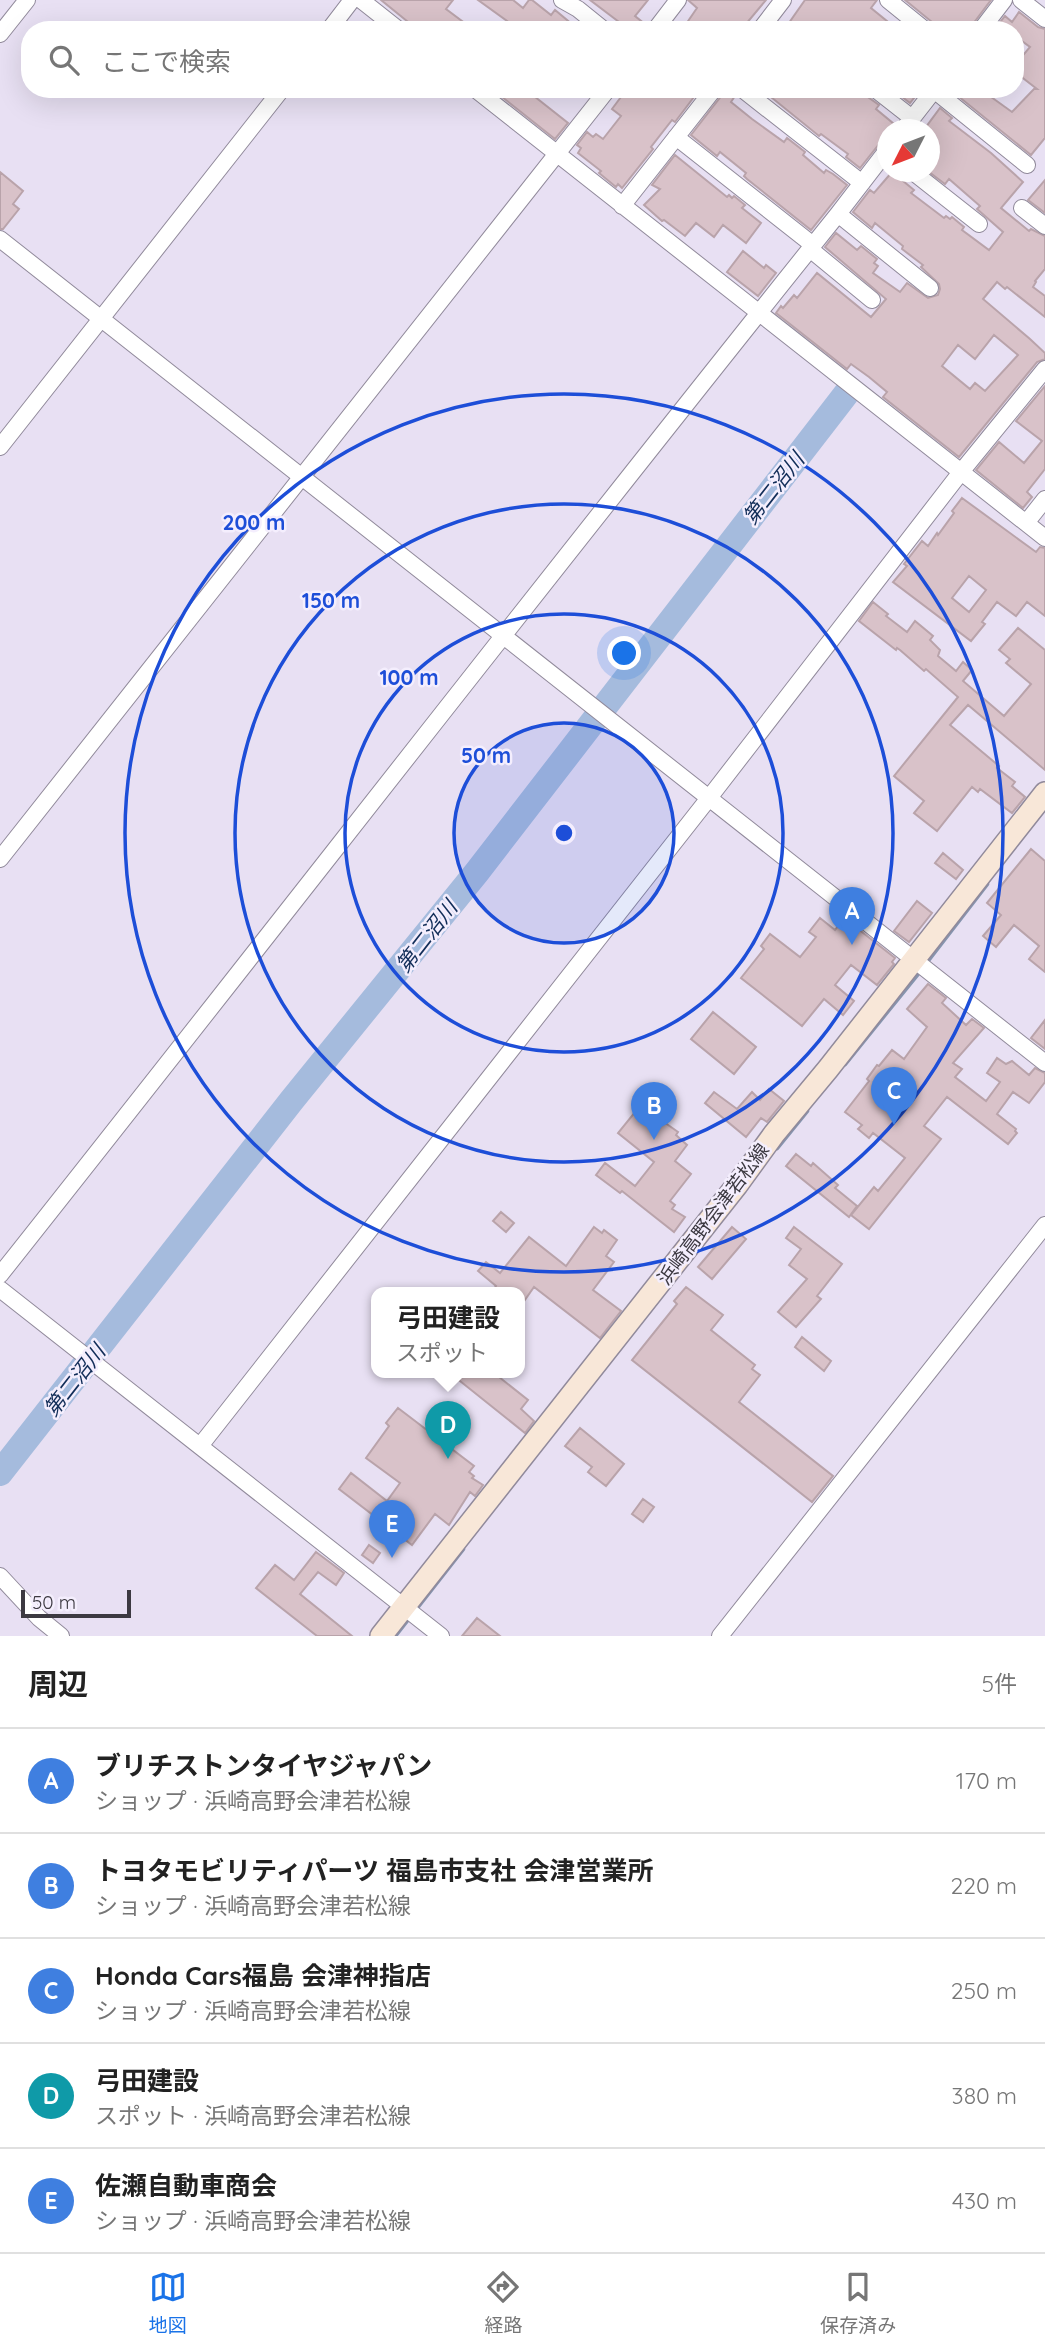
<!DOCTYPE html>
<html lang="ja">
<meta charset="utf-8">
<style>
body{margin:0;font-family:Quicksand,"Noto Sans JP",sans-serif;background:#f6f6f6;color:#222}
.compass{position:absolute;left:877px;top:119px;width:63px;height:63px;border-radius:50%;background:#fff;box-shadow:0 7px 28px #0002;rotate:228deg}
.scale{position:absolute;left:21px;bottom:18px;width:110px;box-sizing:border-box;padding-left:7px;border:4px solid #3c3941;border-top:0;font-size:19px;line-height:24px;white-space:nowrap;color:#3c3941;-webkit-text-stroke:5px #f4eefd;paint-order:stroke}
.you{position:absolute;left:625px;top:654px;width:24px;height:24px;margin:-18px;border:5px solid #fff;border-radius:50%;background:#1a73e8;box-shadow:0 0 0 10px #1a73e833}
.badge{display:grid;place-items:center;width:46px;height:46px;border-radius:50%;background:#1a73e8;color:#fff;font-size:23px;font-weight:700}
.pin{position:absolute;translate:-50% -58px;filter:drop-shadow(0 2px 4px #0008)}
.pin::after{content:'';position:absolute;top:37px;width:24px;height:21px;background:inherit;clip-path:polygon(0 0,100% 0,50% 100%)}
.popup{position:absolute;left:371px;top:1287px;width:154px;height:91px;box-sizing:border-box;display:grid;place-content:center;border-radius:14px;background:#fff;filter:drop-shadow(0 2px 5px #0005);font-size:23px;white-space:nowrap;color:#767676}
.popup b{font-size:26px;color:#222}
.popup::after{content:'';position:absolute;left:50%;top:100%;margin-left:-14px;border:14px solid transparent;border-top-color:#fff}
.list{margin:0;padding:0;list-style:none}
h2{display:flex;justify-content:space-between;align-items:center;height:91px;margin:0;padding:0 28px;font-size:30px}
h2 small{font-size:23px;font-weight:400;color:#767676}
.list li{display:grid;grid-template-columns:46px 1fr auto;gap:21px;align-items:center;box-sizing:border-box;height:105px;padding:0 28px;border-top:2px solid #e0e0e0}
.list b{display:block;font-size:26px;white-space:nowrap}
.list p{margin:0;font-size:23px;white-space:nowrap;color:#767676}
.list em{font-size:23px;font-style:normal;color:#767676}
.icon{flex:none;width:38px;height:38px;fill:none;stroke:currentColor;stroke-width:2;stroke-linecap:round;stroke-linejoin:round}
.map{position:relative;flex:none;width:1045px;height:1636px;overflow:hidden}
.search{position:absolute;background:#fff;box-shadow:0 7px 28px #0002;left:21px;right:21px;top:21px;height:77px;display:flex;align-items:center;gap:18px;box-sizing:border-box;padding:0 24px;border-radius:28px;color:#767676;font-size:26px}
.sheet{height:616px;background:#fff}
nav{display:flex;justify-content:space-around;align-items:center;box-sizing:border-box;height:98px;border-top:2px solid #e0e0e0;background:#fff;font-size:19px;color:#767676}
nav a{display:grid;justify-items:center;gap:4px}
nav .on{color:#1a73e8}
.map>svg:first-child{display:block}
</style>
<div class="map">
<svg width="1045" height="1636" viewBox="0 0 1045 1636">
<rect width="100%" height="100%" fill="#e8e0f3"/>
<g fill="none" stroke-linecap="round" stroke-linejoin="round">
<!-- stream -->
<path stroke="#8694ae" stroke-width="4.5" d="M926 963 987 884
M845 1064 921 970
M777 1148 807 1111
M395 1636 463 1549"/>
<!-- river -->
<path stroke="#a5bbdd" stroke-width="26" d="M0 1473 292 1100 477 872 846 394"/>
</g>
<!-- building -->
<path fill="#d9c2c9" stroke="#b9a3aa" stroke-width="2" fill-rule="evenodd" d="M381 0H453L446 9 474 30H418Z
M478 0H513L523 8 529 0H532L551 15 555 10 579 30H499L507 21Z
M590 0H648L635 16 646 25 645 30H614L619 22Z
M688 0H766L741 30H682L697 8Z
M805 0H877L871 8 898 30H784Z
M905 0H991L973 24 971 30H935L932 22Z
M1019 12 1038 27 1045 29V138L1031 155 953 92 954 89H980L1012 112 1034 89H1037L1015 72V65L1030 47 1015 36V30H994L1005 16 1012 22Z
M492 89H525L568 123 555 139Z
M627 89H700L675 122 672 120 651 147 653 149 622 188 618 184 616 187 599 173 601 171 578 153 581 148 577 145 587 132 593 137 596 134 603 139 621 116 612 109Z
M724 89H732L735 96 731 102 752 119 784 142 787 138 805 152 803 155 824 173 826 170 833 174 847 185 811 230 747 179 744 176 746 173 720 152 717 156 691 135 722 95Z
M761 89H865L868 97 879 105 876 109 894 124 893 130H887V137L880 143 860 168 846 157 848 154 821 134 819 136Z
M892 89H921L910 103Z
M940 108 952 118 949 121 991 153 1023 182 1001 208 1029 231 1031 229 1045 236V269L1035 281 1036 282 1033 287 1045 296V317L1007 287 1005 289 997 282 983 299 1030 339 1045 353V359L1037 362 959 457 883 397 887 392 869 377 851 364 847 369 776 313 781 306 783 308 794 295 797 298 817 273 871 317 886 299 825 247 836 233 857 250 861 246 877 259 874 263 878 266 873 273 900 292 907 283 928 298 938 295 940 289 939 284 921 267 923 265 902 249 903 246 875 223 872 228 853 212 870 190 874 193 892 172 914 190 911 193 944 218 946 216 950 219 952 217 964 227 962 230 989 250 1003 232 977 209 980 206 949 179 945 184 929 172V130L926 127ZM994 335 1018 355 985 391 975 383 970 389 942 366 958 345 975 359Z
M675 155 727 197 729 195 732 198 734 196 745 205 742 208 761 223 746 243 723 225 714 237 696 223 685 236 664 220 662 221 644 205 660 189 652 185Z
M0 172 23 191 13 204 19 209 3 229H0Z
M1045 180V213L1028 200Z
M743 251 764 268 766 265 776 273 758 296 727 272Z
M1045 386V469L1027 492 1032 497 1023 508 976 470 999 442 1024 463 1042 441 1016 421Z
M962 498 1036 552 1040 547 1045 548V616L1027 602 1016 616 997 602 982 622 985 624 971 641 893 582 907 566 904 564 922 541 928 546 937 533 938 535 954 513 952 511ZM969 576 986 590 969 612 952 598Z
M873 602 888 614 886 616 907 632 915 621 933 636 930 640 940 650 938 656 956 671 963 662 972 670 963 681 1004 716 1031 684 1006 663 1010 659 999 650 1018 628 1045 650V770L968 705 950 725 999 766 997 768 1015 782 1012 786 1025 797 1012 813 980 789 978 792 972 787 937 831 914 813 924 801 894 776 958 697 926 669 924 671 900 650 897 648 896 650 859 621Z
M1031 849 1045 861V972L1029 959 1039 946 1014 925 996 947 983 936 1001 915 987 903Z
M943 853 963 870 956 879 935 863Z
M917 901 932 913 909 942 894 931Z
M820 918 835 930 844 918 895 958 892 962 894 964 877 985 851 965 835 985 854 1001 843 1015 824 999 802 1026 741 978 764 949 761 946 770 934 800 957 816 937 809 932Z
M928 984 946 998 942 1003 966 1025 972 1019 984 1028 953 1063 962 1069 955 1077 986 1101 1000 1082 987 1073 997 1058 1006 1064 1012 1061 1029 1075 1035 1068 1045 1073V1082L1029 1103 1013 1092 997 1114 1016 1129 1015 1131 1017 1133 1008 1144 947 1097 924 1126 941 1139 869 1229 851 1215 874 1187 878 1191 905 1158 873 1133 869 1138 858 1129 862 1125 845 1112 869 1081 867 1079 877 1065 879 1066 892 1050 904 1059 927 1027 907 1009Z
M713 1012 756 1047 734 1074 691 1039Z
M1045 1020V1049L1031 1038Z
M769 1089 784 1101 767 1122 761 1118 746 1137 705 1103 714 1092 737 1109 752 1092 760 1100Z
M640 1106 659 1122 661 1120 678 1132 676 1135 687 1145 675 1161 691 1174 670 1201 675 1205 672 1209 685 1217 674 1232 622 1191 620 1193 596 1175 605 1163 635 1186 654 1162 618 1133Z
M796 1154 811 1166 813 1163 838 1185 835 1188 857 1206 849 1217 786 1166Z
M501 1212 514 1223 506 1232 493 1221Z
M594 1227 602 1233 604 1230 617 1240 606 1256 614 1262 593 1290 621 1311 600 1338 534 1287 520 1307V1293H491L496 1286 478 1271 486 1262 500 1273 529 1237 566 1266Z
M732 1227 746 1239 712 1279 698 1267Z
M794 1227 842 1264 817 1296 821 1299 796 1327 778 1312 807 1279 789 1265 801 1249 786 1238Z
M686 1287 723 1315 711 1330 755 1365 752 1369 760 1375 739 1402 833 1476 812 1502 632 1360 677 1304 674 1301Z
M802 1337 831 1361 824 1371 795 1347Z
M450 1373H494L528 1400 521 1409 534 1421 525 1433Z
M398 1408 474 1466 469 1472 474 1476 472 1478 483 1485 475 1496 470 1492 449 1525 435 1514 412 1545 339 1489 351 1473 387 1501 400 1483 366 1458 389 1426 386 1423Z
M580 1428 624 1464 606 1486 588 1472 592 1467 565 1446Z
M643 1499 654 1507 643 1522 632 1514Z
M369 1545 380 1553 373 1563 362 1555Z
M316 1552 344 1573 336 1585 318 1572 300 1594 352 1636H317L256 1588 275 1565 294 1580Z
M477 1618 500 1636H462Z"/>
<g fill="none" stroke-linecap="round" stroke-linejoin="round">
<!-- street casing -->
<g stroke="#918a9b" stroke-width="18">
<path id="street" d="M361 0 399 30
M562 0 578 9 604 30
M888 0 925 30
M1021 0 1045 19
M329 30 352 0
M655 30 678 0
M760 30 783 0
M981 30 1004 0
M0 34 27 0
M475 89 1045 538
M742 89 862 183
M875 89 912 118
M934 90 1027 165
M903 130 935 89
M676 137 813 245
M913 172 979 224
M622 206 714 89
M1022 208 1045 226
M838 214 930 288
M0 239 1045 1063
M810 249 872 300
M0 447 282 89
M1026 523 1045 499
M0 859 608 89
M0 1275C280 922 556 565 838 214L888 149
M0 1289 441 1636
M200 1446 709 798 961 472 1045 369
M0 1576 39 1618 61 1636
M720 1636 1045 1225"/>
</g>
<!-- secondary casing -->
<g stroke="#918a9b" stroke-width="24">
<path id="secondary" d="M381 1636 737 1185 774 1134 828 1069 1045 793"/>
</g>
<!-- street -->
<use href="#street" stroke="#fff" stroke-width="16"/>
<!-- secondary -->
<use href="#secondary" stroke="#f8e7d8" stroke-width="21"/>
</g>
<!-- distance rings -->
<circle cx="564" cy="833" r="110" fill="#1d4ed8" fill-opacity=".12"/>
<g fill="none" stroke="#1d4ed8" stroke-width="3.5">
<circle cx="564" cy="833" r="110"/>
<circle cx="564" cy="833" r="219"/>
<circle cx="564" cy="833" r="329"/>
<circle cx="564" cy="833" r="439"/>
</g>
<g text-anchor="middle" dominant-baseline="central" stroke-width="5" stroke-linejoin="round" paint-order="stroke">
<!-- street labels -->
<g font-size="19" fill="#3c3941" stroke="#f4eefd">
<text transform="translate(713 1214) rotate(-53)">浜崎高野会津若松線</text>
</g>
<!-- water labels -->
<g font-size="21" font-style="italic" fill="#112d58" stroke="#f4eefd">
<text transform="translate(773 488) rotate(-52)">第二沼川</text>
<text transform="translate(426 936) rotate(-52)">第二沼川</text>
<text transform="translate(74 1380) rotate(-52)">第二沼川</text>
</g>
</g>
<circle cx="564" cy="833" r="10" fill="#1d4ed8" stroke="#f4eefd" stroke-width="3.5"/>
<g font-size="21" text-anchor="middle" font-weight="bold" fill="#1d4ed8" stroke="#f4eefd" stroke-width="5" stroke-linejoin="round" paint-order="stroke">
<text x="254" y="530">200 m</text>
<text x="331" y="608">150 m</text>
<text x="409" y="685">100 m</text>
<text x="486" y="763">50 m</text>
</g>
</svg>
<svg class="compass" viewBox="-18 -18 36 36"><path d="M0-13l5 13h-10z" fill="#e53935"/><path d="M0 13l5-13h-10z" fill="#767676"/></svg>
<div class="scale">50 m</div>
<div class="you"></div>
<div class="pin badge" style="left:852px;top:945px;background:#3f7fe0">A</div>
<div class="pin badge" style="left:654px;top:1140px;background:#3f7fe0">B</div>
<div class="pin badge" style="left:894px;top:1125px;background:#3f7fe0">C</div>
<div class="pin badge" style="left:448px;top:1459px;background:#0f9aa8">D</div>
<div class="popup"><b>弓田建設</b>スポット</div>
<div class="pin badge" style="left:392px;top:1558px;background:#3f7fe0">E</div>
<div class="search"><svg class="icon" aria-label="search" viewBox="0 0 24 24"><circle cx="10" cy="10" r="6"/><path d="M15 15l6 6"/></svg>ここで検索</div>
</div>
<section class="sheet">
<h2>周辺<small>5件</small></h2>
<ul class="list">
<li><span class="badge" style="background:#3f7fe0">A</span><div><b>ブリチストンタイヤジャパン</b><p>ショップ · 浜崎高野会津若松線</p></div><em>170 m</em></li>
<li><span class="badge" style="background:#3f7fe0">B</span><div><b>トヨタモビリティパーツ 福島市支社 会津営業所</b><p>ショップ · 浜崎高野会津若松線</p></div><em>220 m</em></li>
<li><span class="badge" style="background:#3f7fe0">C</span><div><b>Honda Cars福島 会津神指店</b><p>ショップ · 浜崎高野会津若松線</p></div><em>250 m</em></li>
<li><span class="badge" style="background:#0f9aa8">D</span><div><b>弓田建設</b><p>スポット · 浜崎高野会津若松線</p></div><em>380 m</em></li>
<li><span class="badge" style="background:#3f7fe0">E</span><div><b>佐瀬自動車商会</b><p>ショップ · 浜崎高野会津若松線</p></div><em>430 m</em></li>
</ul>
</section>
<nav>
<a class="on"><svg class="icon" aria-label="map" viewBox="0 0 24 24"><path d="M3 6l6-2 6 2 6-2v14l-6 2-6-2-6 2zM9 4v14M15 6v14"/></svg>地図</a>
<a><svg class="icon" aria-label="directions" viewBox="0 0 24 24"><path d="M12 3l9 9-9 9-9-9zM9 14v-3h6M13 9l2 2-2 2"/></svg>経路</a>
<a><svg class="icon" aria-label="saved" viewBox="0 0 24 24"><path d="M7 4h10v16l-5-4-5 4z"/></svg>保存済み</a>
</nav>
